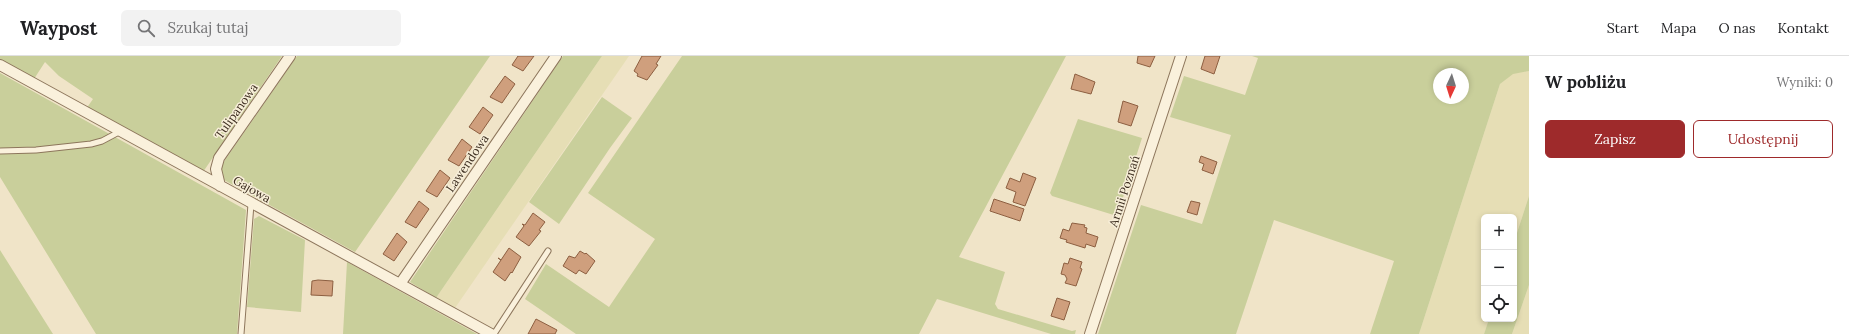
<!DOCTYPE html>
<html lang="pl">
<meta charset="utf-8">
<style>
body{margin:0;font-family:Lora,serif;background:#f2f2f2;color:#202124}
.controls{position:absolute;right:12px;bottom:12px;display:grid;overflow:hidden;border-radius:6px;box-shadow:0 2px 6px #0003}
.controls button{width:36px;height:36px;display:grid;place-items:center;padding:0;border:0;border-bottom:1px solid #e0e0e0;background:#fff;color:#202124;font:20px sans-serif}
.compass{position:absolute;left:1433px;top:12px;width:36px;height:36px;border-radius:50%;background:#fff;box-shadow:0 2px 6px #0003;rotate:184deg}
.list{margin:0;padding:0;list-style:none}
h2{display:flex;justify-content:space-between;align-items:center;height:52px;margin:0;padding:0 16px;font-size:17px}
h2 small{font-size:13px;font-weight:400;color:#757577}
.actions{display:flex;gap:8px;padding:12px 16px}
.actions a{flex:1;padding:9px 0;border:1px solid #9e2a2b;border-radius:6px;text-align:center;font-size:14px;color:#9e2a2b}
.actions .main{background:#9e2a2b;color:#fff}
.icon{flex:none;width:22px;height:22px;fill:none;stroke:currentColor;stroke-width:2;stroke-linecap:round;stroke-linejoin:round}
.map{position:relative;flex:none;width:1529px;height:278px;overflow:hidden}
header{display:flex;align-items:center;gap:24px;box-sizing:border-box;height:56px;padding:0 20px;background:#fff;border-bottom:1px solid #e0e0e0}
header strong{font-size:19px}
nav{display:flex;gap:22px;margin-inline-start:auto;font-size:14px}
.search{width:280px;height:36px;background:#f2f2f2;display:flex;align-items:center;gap:10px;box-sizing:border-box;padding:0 14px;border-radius:6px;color:#757577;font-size:15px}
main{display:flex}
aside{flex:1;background:#fff}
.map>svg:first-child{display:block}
</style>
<header>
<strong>Waypost</strong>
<div class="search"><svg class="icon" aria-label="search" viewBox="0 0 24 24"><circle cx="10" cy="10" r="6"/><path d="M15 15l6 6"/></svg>Szukaj tutaj</div>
<nav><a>Start</a><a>Mapa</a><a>O nas</a><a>Kontakt</a></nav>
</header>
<main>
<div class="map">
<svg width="1529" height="278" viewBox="0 0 1529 278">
<rect width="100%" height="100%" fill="#f0e4c8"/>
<!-- farmland -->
<path fill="#e6deb5" d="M602 0H629L455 252 436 242Z
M1529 15V140L1514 186V161H1484V263H1489L1484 278H1419L1500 28 1513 17Z
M1529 229V278H1512Z"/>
<!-- green -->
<path fill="#c9cf9b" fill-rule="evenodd" d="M0 0H282L203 116 86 53 93 43 59 20 45 6 34 23 0 4Z
M297 0H490L355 196 224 124 221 113 223 107Z
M563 0H602L436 242 410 226Z
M682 0H1066L959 201 1005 216 995 248 998 253 1072 275 1076 274 1075 278H1051L937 243 919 278H576L525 243 546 208 609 251 655 183 588 137Z
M1252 0H1529V15L1513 18 1500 28 1419 278H1370L1394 205 1274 164 1236 278H1098L1141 149 1202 168 1231 79 1170 61 1184 20 1245 39 1258 2ZM1439 18H1463V42H1439Z
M0 17 246 154 237 278H96L0 121Z
M602 41 632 62 610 92 559 168 529 146Z
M1078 63 1142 82 1117 160 1052 140 1050 137Z
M1529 140V229L1512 278H1484L1489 263H1514V186Z
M259 160 305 184 301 256 247 251 254 163Z
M0 194 53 278H0Z
M347 206 477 278H343Z"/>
<!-- building -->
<path fill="#cf9f7d" stroke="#8d5f41" d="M518 0H534L523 15 512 9Z
M642 0H661L656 8 658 9 647 24 637 20 638 18 634 15Z
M1155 0 1150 11 1137 7 1138 0Z
M1205 0H1220L1214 18 1201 13Z
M1075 18 1095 26 1091 38 1071 33Z
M505 20 515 28 502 47 490 41Z
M1123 45 1138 50 1131 70 1118 66Z
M483 51 493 59 480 78 469 71Z
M462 83 472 91 459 110 448 104Z
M1201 100 1217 106 1213 118 1202 114 1204 108 1199 106Z
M440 114 450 122 437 141 426 135Z
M1023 117 1036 122 1025 150 1013 146 1016 136 1006 132 1010 122 1020 126Z
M994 143 1024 153 1020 165 990 155Z
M419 145 429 153 416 172 405 166Z
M1191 145 1200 147 1197 159 1187 156Z
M533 157 545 166 539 174 541 175 529 190 516 181 524 170 522 168 525 169Z
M1072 167 1085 169 1084 171 1087 172 1086 177 1098 181 1095 191 1086 188 1085 192 1066 186 1067 184 1060 182 1063 173 1069 175Z
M397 177 407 186 394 205 383 198Z
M509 192 521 201 512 217 511 216 505 225 493 216 501 204 498 202 501 204Z
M580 195 585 198 586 197 595 205 586 218 579 214 576 218 563 210 569 200 575 202Z
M1070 202 1082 206 1080 212 1082 213 1076 230 1065 227 1067 223 1065 219 1061 218 1064 207 1068 208Z
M318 224 333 225 332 240 311 239 312 225Z
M1057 242 1070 246 1064 264 1051 260Z
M536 263 557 274 555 278H528Z"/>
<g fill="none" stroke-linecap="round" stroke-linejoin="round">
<!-- service casing -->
<g stroke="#8d765c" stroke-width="7">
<path id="service" d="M0 95 36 94 91 88 102 85 119 76
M241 278 251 148
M494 278 548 195"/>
</g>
<!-- minor casing -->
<g stroke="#8d765c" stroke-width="12">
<path id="minor" d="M0 9 491 278
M220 130 216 113 219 102 290 0
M400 228 556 0
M1090 278 1181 0"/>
</g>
<!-- service -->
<use href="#service" stroke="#faf1dc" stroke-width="5"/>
<!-- minor -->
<use href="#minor" stroke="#faf1dc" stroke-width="10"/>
</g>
<g text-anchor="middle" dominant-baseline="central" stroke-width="3" stroke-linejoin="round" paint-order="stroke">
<!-- street labels -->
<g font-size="12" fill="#3d2e20" stroke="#f7eed8">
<text transform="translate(236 55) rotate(-55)">Tulipanowa</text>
<text transform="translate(467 107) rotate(-56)">Lawendowa</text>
<text transform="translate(252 133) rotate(30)">Gajowa</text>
<text transform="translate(1124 135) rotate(-72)">Armii Poznań</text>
</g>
</g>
</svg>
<div class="controls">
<button>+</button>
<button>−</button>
<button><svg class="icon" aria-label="locate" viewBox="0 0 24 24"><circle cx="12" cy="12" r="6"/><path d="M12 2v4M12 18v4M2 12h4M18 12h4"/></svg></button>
</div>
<svg class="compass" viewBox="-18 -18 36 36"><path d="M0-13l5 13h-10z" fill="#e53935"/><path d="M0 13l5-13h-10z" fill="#757577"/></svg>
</div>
<aside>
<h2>W pobliżu<small>Wyniki: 0</small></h2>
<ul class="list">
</ul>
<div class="actions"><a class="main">Zapisz</a><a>Udostępnij</a></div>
</aside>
</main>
